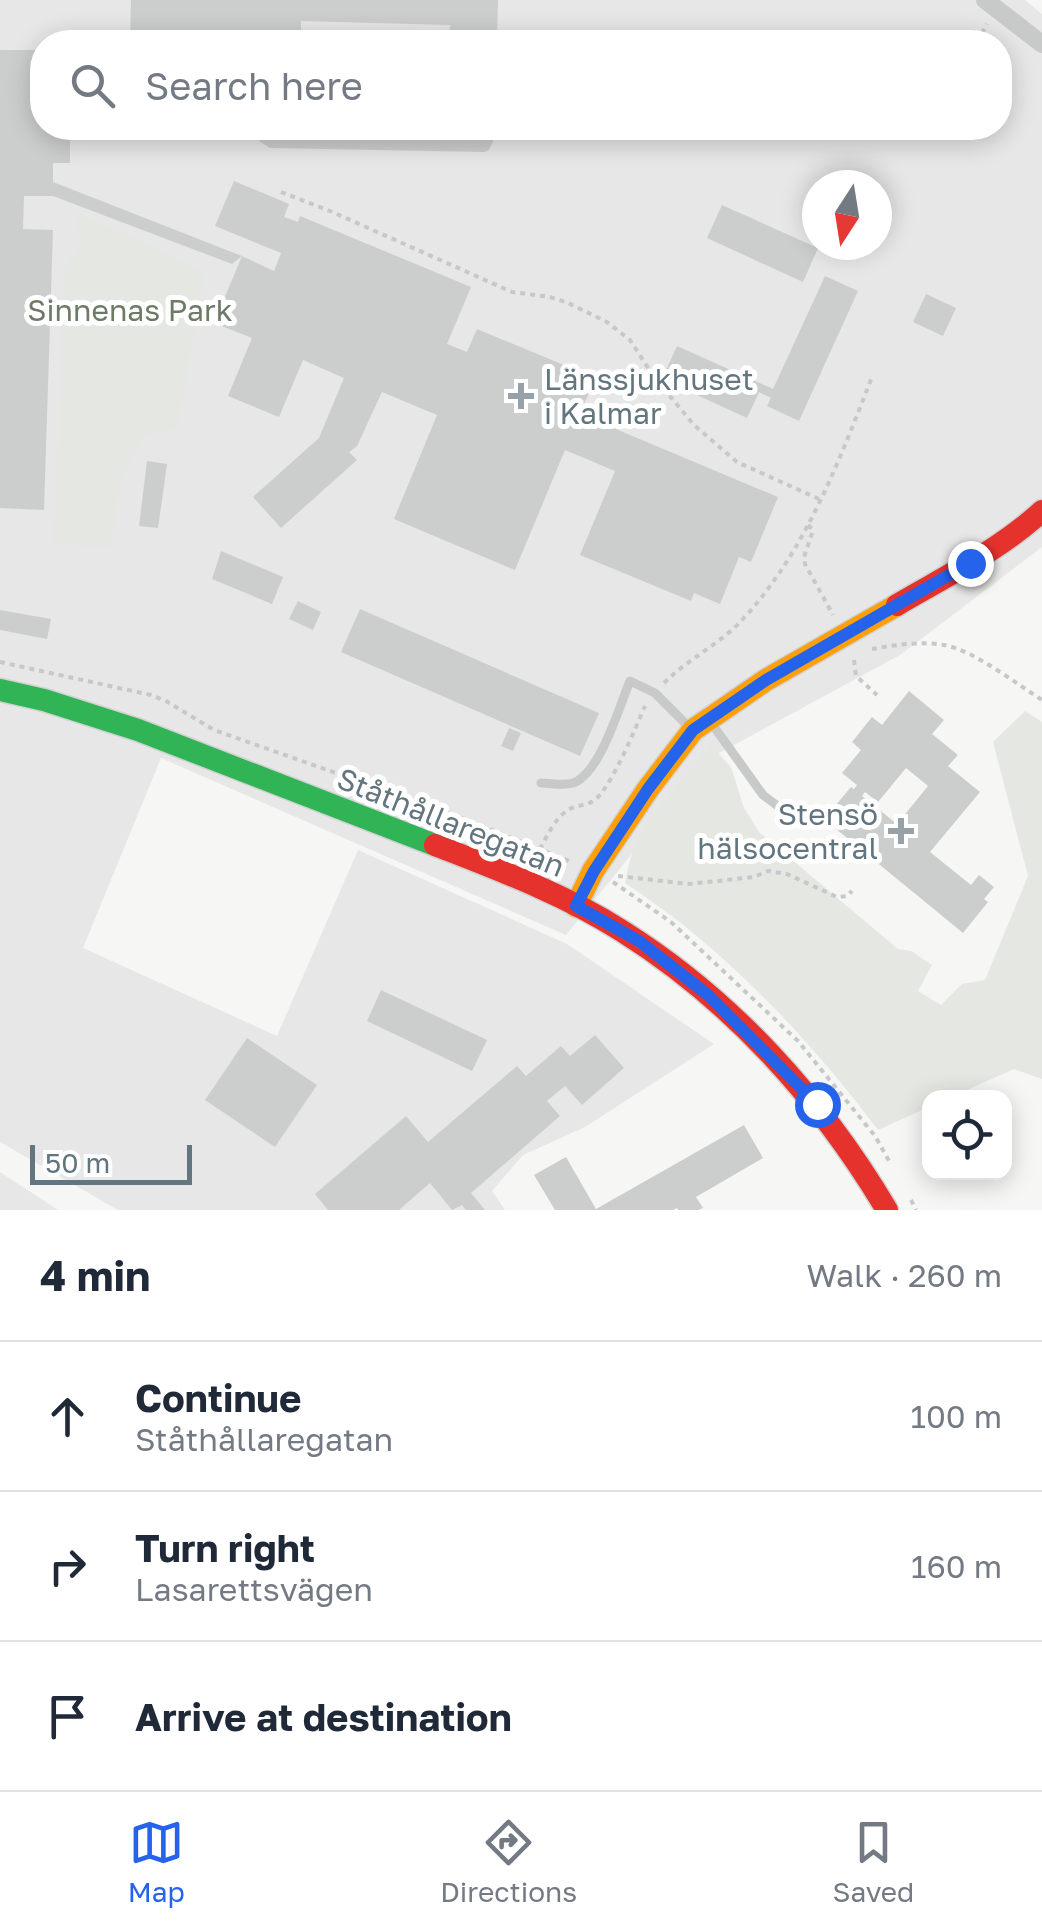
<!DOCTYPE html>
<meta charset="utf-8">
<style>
body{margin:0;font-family:"Golos Text",sans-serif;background:#f2f2f3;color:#1f2937}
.controls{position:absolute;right:30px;bottom:30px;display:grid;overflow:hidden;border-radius:20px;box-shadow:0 5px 25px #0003}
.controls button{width:90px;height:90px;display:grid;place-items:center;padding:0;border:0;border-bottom:2px solid #e0e1e3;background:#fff;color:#1f2937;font:50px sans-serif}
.compass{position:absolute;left:802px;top:170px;width:90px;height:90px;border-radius:50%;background:#fff;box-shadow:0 5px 25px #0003;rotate:192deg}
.scale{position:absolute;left:30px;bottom:25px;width:162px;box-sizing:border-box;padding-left:10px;border:5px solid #63757e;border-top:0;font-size:28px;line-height:35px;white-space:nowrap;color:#63757e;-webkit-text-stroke:8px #fff;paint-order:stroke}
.stop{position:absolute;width:30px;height:30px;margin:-22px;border:8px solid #2563eb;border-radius:50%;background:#fff}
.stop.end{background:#2563eb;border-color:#fff;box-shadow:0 2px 10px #0008}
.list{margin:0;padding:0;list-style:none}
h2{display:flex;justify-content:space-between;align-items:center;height:130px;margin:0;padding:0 40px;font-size:42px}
h2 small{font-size:32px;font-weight:400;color:#747a83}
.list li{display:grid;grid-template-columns:65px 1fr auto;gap:30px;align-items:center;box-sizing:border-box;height:150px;padding:0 40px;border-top:2px solid #e0e1e3}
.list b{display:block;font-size:38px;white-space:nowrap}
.list p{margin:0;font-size:32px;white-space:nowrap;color:#747a83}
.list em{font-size:32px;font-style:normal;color:#747a83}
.icon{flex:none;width:55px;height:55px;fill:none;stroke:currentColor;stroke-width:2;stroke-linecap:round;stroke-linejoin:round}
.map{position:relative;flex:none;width:1042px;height:1210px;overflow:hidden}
.search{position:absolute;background:#fff;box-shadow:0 5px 25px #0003;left:30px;right:30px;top:30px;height:110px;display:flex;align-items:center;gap:25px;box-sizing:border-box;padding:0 35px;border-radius:40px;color:#747a83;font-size:38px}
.sheet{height:580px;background:#fff}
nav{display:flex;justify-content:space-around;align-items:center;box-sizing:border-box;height:140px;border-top:2px solid #e0e1e3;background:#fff;font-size:28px;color:#747a83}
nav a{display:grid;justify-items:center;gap:5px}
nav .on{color:#2563eb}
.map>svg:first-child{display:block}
</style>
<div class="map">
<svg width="1042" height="1210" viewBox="0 0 1042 1210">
<rect width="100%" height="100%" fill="#f6f6f5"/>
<!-- built -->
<path fill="#e6e7e6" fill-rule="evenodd" d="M0 0H1025L1042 14V547L900 655 710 758 566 935 161 758 83 948 277 1036 358 850 567 944 714 1044 585 1127 523 1155 492 1191 505 1210H118L0 1142ZM42 42H1000V128H42ZM817 185H877V245H817Z
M0 1172 58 1210H0Z"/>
<!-- green -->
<path fill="#e5e8e2" d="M76 212 204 271 178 428 144 437 122 476 110 547 54 545 65 266 81 246Z
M1025 711 1042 722V1079L1014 1069 951 1097 930 1098 929 1107 878 1130C824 1058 763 991 693 933 672 915 648 899 625 883 627 872 629 861 633 851 645 816 687 776 710 744L731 767 744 808 759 832 898 949 911 951 932 965 918 991 941 1005 962 984 985 980 1028 876 993 742Z"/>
<!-- building -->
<path fill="#cccece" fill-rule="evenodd" d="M131 0H498L497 38 566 39V42H449L450 25 301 21V42H130Z
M0 50H42V128H70V163H53V182L242 256 232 264 53 196H24L23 229 53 230 44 510 0 508Z
M258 128H494L493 141 489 150 484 152 270 148 259 141Z
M234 181 289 204 284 217 298 222 300 216 471 287 447 344 467 352 477 329 595 378 580 414 778 497 751 562 739 557 720 604 694 593 691 601 580 555 615 471 565 450 515 570 394 519 437 415 382 392 357 446 349 452 357 460 281 528 253 497 319 438 344 378 303 360 279 417 228 396 252 338 214 323 242 256 274 271 281 253 215 226Z
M722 205 818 248 803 282 707 238Z
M825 276 858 291 799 421 767 406 771 398 759 392 747 418 662 379 677 346 773 389Z
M926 294 956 308 943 336 913 322Z
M147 461 167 464 158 528 139 526Z
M221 551 283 577 272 604 212 579Z
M298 601 321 612 313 630 289 619Z
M360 609 599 713 580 756 341 652Z
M0 610 51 619 47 639 0 630Z
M909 691 944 720 932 734 958 755 948 766 980 792 930 852 971 885 979 875 994 887 984 899 988 902 963 933 824 819 851 787 854 789 857 785 842 773 861 750 852 742 872 717 882 725ZM906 768 928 786 897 824 862 796 865 792 878 802Z
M509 728 521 733 513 751 501 746Z
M381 990 487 1040 472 1071 367 1021Z
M595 1035 624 1068 582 1105 565 1086 547 1101 560 1116 471 1193 485 1210H466L462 1205 452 1210 430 1183 399 1210H328L315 1194 406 1116 428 1142 517 1066 526 1076 561 1046 570 1056Z
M247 1038 317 1085 275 1147 205 1100Z
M744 1125 763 1158 696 1197 703 1208 698 1210H678L677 1208 673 1210H555L534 1175 566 1157 596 1209Z"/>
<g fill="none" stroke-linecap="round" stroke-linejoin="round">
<!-- fast casing -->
<g stroke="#d1d3d3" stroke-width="25">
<path id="fast" d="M0 690 44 700 138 730 435 845"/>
</g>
<!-- slow casing -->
<g stroke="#d1d3d3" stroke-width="25">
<path id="slow" d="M576 906 593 871 648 789 693 730 766 680 897 605"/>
</g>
<!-- jam casing -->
<g stroke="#d1d3d3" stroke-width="25">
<path id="jam" d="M897 605C946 576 1000 550 1042 511
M435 845C499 870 564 894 622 931 732 1000 821 1099 887 1210"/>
</g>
<!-- path -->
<path stroke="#c6c8c9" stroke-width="4" stroke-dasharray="5 5" stroke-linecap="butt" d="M977 42 987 24
M281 192 330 211 512 292 550 297 568 303 607 322 630 340 654 377 694 425 737 462 819 499
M808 525 813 530 804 557 805 564 833 615
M872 649C895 645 921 641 944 645 973 650 1017 684 1042 700
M854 660 856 676 877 695
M0 662 151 695 166 701 214 730 455 815 569 861
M664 683C688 659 720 644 742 620 805 553 839 461 872 377
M540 849C547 836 555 818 568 810 577 804 588 807 597 798 614 781 635 729 645 706
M618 876 689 884 754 877 768 871 787 874 837 897 847 896 852 891
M613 882 671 922 798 1041 875 1136 889 1161
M911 1200 916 1210"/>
<!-- lane -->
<path stroke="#c8caca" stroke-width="9" d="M712 724 763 795 783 810
M541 783C551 783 563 786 573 783 600 774 619 707 630 681L655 693 689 727"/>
<!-- street -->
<path stroke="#c8caca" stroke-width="18" d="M985 0 1042 44"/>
<!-- fast -->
<use href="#fast" stroke="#30b455" stroke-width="22"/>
<!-- slow -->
<use href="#slow" stroke="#ff9f0a" stroke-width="22"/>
<!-- jam -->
<use href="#jam" stroke="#e5322d" stroke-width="22"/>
</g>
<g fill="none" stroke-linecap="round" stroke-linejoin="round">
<!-- route -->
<path stroke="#2563eb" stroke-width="12" d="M817 1104 708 995 639 941 576 906 594 871 648 789 693 730 766 680 970 563"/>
</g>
<!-- markers -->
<g fill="#96a2a8" stroke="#fff" stroke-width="4">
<path d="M516 381h10v10h10v10h-10v10h-10v-10h-10v-10h10z"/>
<path d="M896 816h10v10h10v10h-10v10h-10v-10h-10v-10h10z"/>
</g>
<g text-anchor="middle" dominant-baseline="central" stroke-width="10" stroke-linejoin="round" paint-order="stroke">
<!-- park labels -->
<g font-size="30" fill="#6c7b65" stroke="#fff">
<text x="130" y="310">Sinnenas Park</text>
</g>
<!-- poi labels -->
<g font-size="30" fill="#63757e" stroke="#fff" text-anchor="start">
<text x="544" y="379">Länssjukhuset<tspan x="544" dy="34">i Kalmar</tspan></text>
<text x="878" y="814" text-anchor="end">Stensö<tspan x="878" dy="34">hälsocentral</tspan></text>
</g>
<!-- street labels -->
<g font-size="30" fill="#63757e" stroke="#fff">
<text transform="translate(451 822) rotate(22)">Ståthållaregatan</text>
</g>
</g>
</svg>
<div class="controls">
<button><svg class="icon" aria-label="locate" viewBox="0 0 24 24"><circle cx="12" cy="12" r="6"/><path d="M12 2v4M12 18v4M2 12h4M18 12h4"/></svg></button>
</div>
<svg class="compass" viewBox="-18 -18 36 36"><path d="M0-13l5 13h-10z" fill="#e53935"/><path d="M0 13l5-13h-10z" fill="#747a83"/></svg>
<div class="scale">50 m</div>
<div class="stop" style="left:817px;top:1104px"></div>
<div class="stop end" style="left:970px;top:563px"></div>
<div class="search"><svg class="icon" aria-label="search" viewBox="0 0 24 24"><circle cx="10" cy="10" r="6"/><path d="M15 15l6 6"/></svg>Search here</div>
</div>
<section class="sheet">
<h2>4 min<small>Walk · 260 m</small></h2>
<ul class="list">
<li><svg class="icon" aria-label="ahead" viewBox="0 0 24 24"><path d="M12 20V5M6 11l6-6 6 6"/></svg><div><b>Continue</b><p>Ståthållaregatan</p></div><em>100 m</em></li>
<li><svg class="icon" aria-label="right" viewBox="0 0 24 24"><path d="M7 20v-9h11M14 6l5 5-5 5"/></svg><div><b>Turn right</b><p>Lasarettsvägen</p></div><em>160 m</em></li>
<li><svg class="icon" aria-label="arrive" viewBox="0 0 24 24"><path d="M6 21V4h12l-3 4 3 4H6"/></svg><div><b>Arrive at destination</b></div></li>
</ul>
</section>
<nav>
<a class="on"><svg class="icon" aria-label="map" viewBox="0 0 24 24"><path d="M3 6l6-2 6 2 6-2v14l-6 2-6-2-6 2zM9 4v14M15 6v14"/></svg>Map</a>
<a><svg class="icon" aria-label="directions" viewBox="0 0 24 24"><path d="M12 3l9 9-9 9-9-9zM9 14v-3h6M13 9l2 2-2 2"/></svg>Directions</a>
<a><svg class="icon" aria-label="saved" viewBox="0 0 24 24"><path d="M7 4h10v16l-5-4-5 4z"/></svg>Saved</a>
</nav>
